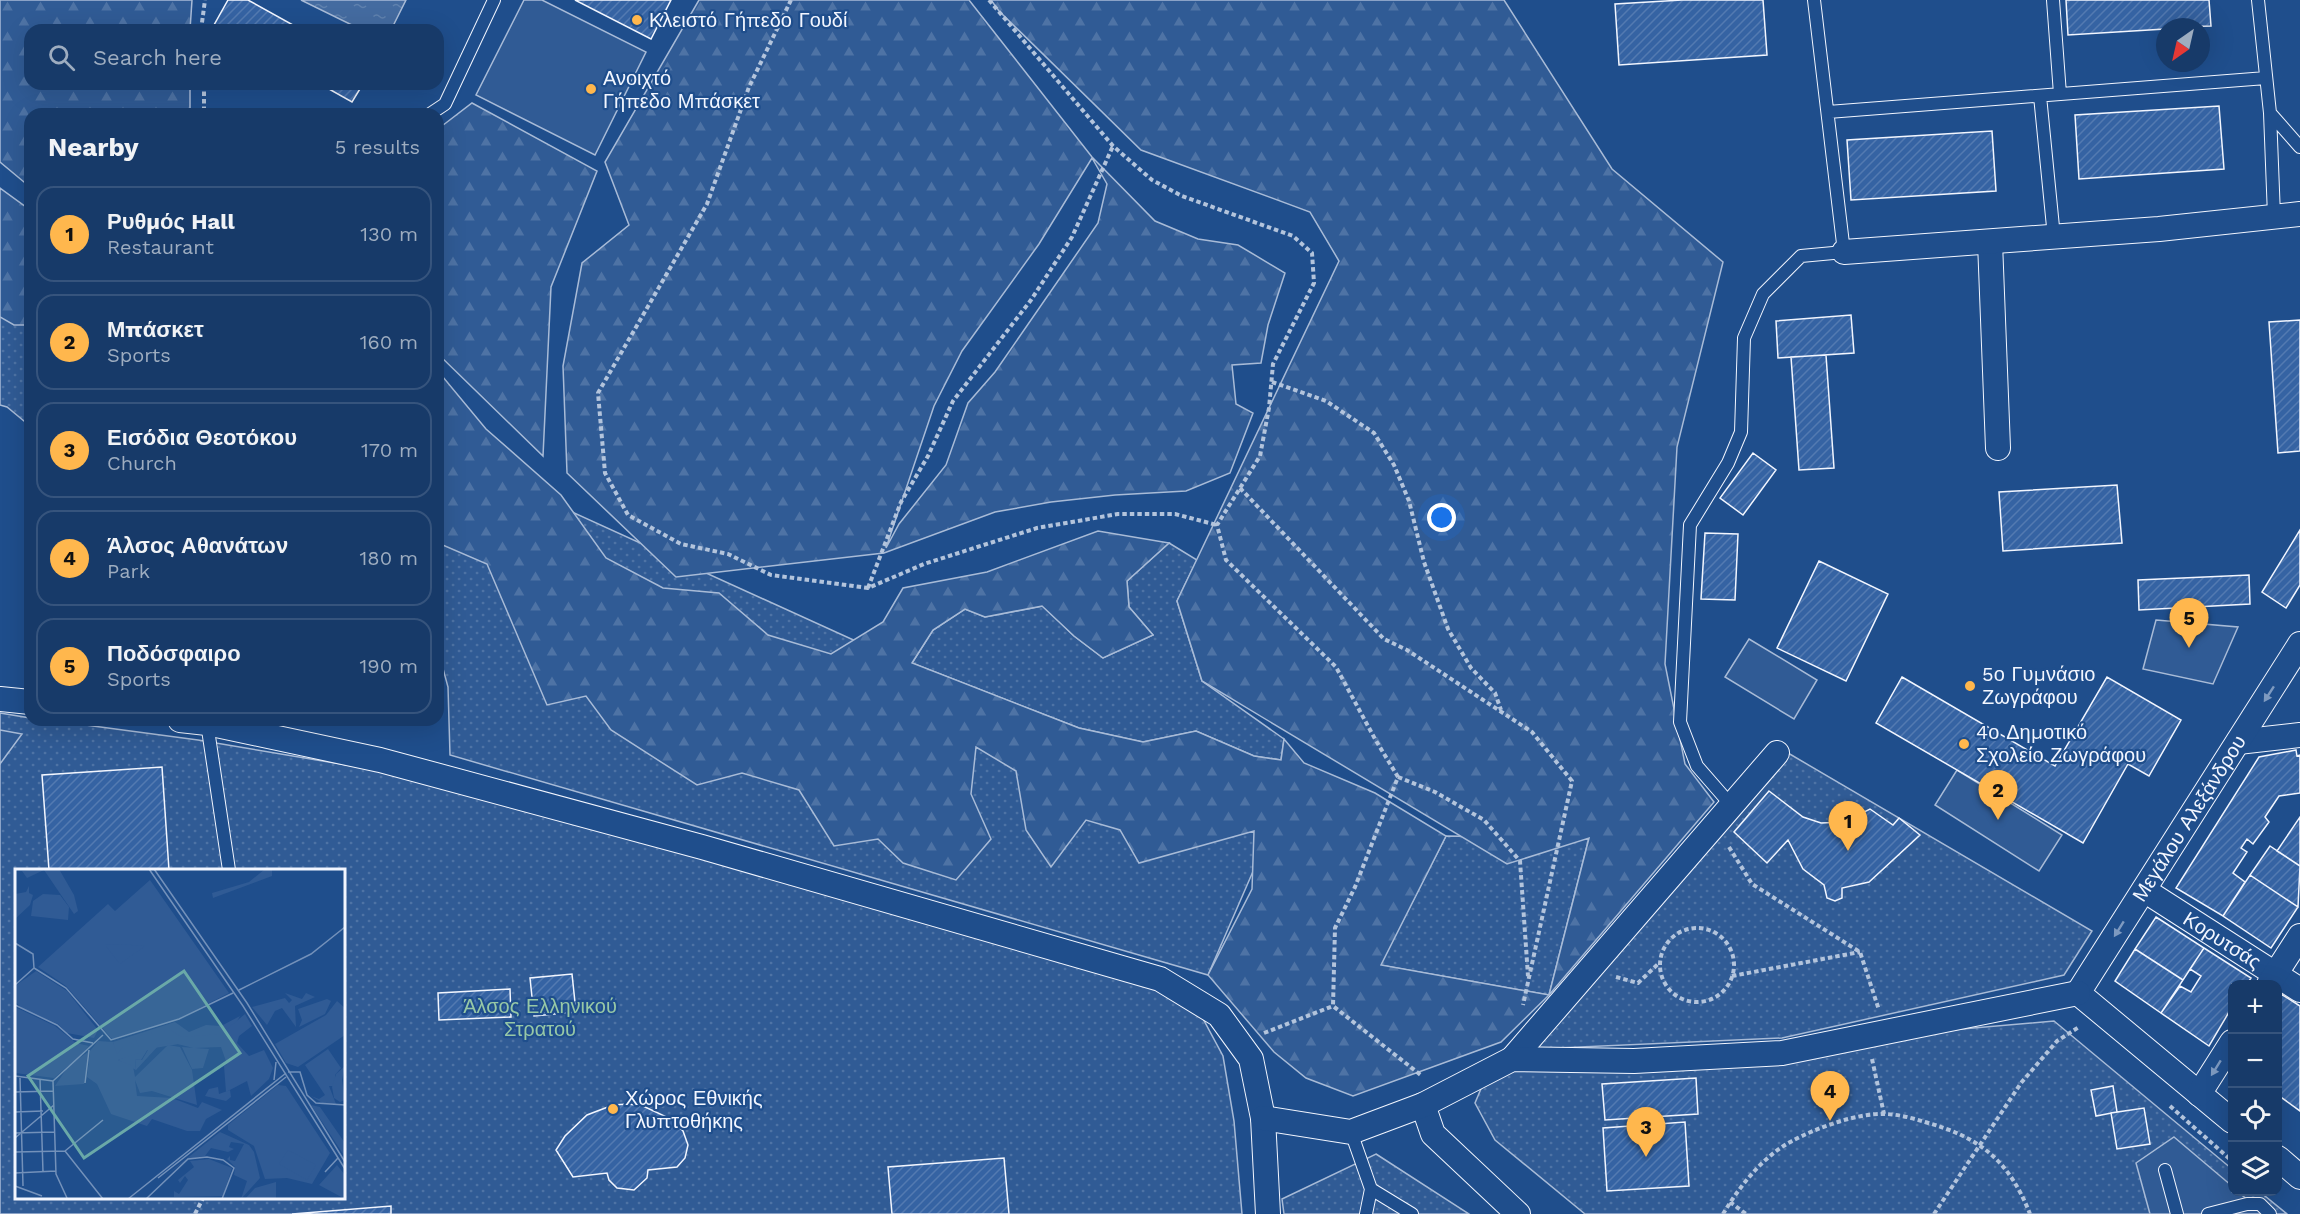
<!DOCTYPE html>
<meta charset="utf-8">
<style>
body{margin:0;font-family:"Work Sans",sans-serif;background:#244571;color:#f1f3f6}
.controls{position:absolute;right:18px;bottom:18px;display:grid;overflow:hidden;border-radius:12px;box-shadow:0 6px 24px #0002}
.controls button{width:54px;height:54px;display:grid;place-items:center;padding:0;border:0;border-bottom:2px solid #36547d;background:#173a69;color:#f1f3f6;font:30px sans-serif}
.compass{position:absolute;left:2156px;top:18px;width:54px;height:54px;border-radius:50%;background:#173a69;box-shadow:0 6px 24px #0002;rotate:214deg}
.you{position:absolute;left:1442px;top:518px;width:21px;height:21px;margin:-15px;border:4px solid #fff;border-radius:50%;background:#1a73e8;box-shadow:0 0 0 9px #1a73e833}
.badge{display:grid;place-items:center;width:39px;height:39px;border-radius:50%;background:#ffb74d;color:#111;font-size:20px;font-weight:700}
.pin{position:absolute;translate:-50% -50px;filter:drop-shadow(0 2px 3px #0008)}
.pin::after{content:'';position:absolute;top:32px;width:21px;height:18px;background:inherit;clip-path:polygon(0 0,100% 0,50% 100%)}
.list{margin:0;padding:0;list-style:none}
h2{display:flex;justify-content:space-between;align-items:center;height:78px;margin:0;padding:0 24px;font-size:26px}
h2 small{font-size:20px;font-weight:400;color:#9eadc0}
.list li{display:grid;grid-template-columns:39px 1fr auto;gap:18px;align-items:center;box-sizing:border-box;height:96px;margin:0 12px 12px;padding:0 12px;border:2px solid #36547d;border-radius:18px}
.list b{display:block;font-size:22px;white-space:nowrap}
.list p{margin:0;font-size:20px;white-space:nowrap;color:#9eadc0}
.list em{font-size:20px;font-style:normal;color:#9eadc0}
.icon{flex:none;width:33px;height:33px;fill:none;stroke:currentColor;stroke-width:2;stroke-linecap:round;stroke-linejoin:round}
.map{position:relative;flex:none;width:2300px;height:1214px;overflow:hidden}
.search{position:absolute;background:#173a69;box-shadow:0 6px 24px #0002;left:24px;top:24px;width:420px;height:66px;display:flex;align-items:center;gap:15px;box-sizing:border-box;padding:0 21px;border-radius:18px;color:#9eadc0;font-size:22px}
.panel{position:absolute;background:#173a69;box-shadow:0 6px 24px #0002;left:24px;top:108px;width:420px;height:618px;border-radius:18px}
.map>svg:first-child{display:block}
</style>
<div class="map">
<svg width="2300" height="1214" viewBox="0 0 2300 1214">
<defs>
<pattern id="grass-dots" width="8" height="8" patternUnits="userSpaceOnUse" patternTransform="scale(1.5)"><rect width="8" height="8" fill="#305b95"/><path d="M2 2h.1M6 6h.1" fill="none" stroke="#4e73a5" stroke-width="1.8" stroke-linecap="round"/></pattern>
<pattern id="forest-firs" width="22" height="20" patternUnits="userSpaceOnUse" patternTransform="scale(1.5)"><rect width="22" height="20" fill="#305b95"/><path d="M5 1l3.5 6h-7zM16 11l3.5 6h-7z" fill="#4e73a5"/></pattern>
<pattern id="water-ripples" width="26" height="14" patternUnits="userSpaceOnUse" patternTransform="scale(1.5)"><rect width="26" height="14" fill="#446ba0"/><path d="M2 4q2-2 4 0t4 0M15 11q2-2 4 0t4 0" fill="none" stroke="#5f81ae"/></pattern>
<pattern id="building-hatch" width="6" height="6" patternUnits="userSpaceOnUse" patternTransform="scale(1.5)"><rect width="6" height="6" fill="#3563a3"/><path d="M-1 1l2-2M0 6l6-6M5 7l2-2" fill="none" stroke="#537ab1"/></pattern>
</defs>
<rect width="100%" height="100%" fill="#1f4e8c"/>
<!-- grass -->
<path fill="url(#grass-dots)" stroke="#a8bbd7" stroke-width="1.5" fill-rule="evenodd" d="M0 252 30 266V426L7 407 0 405Z
M438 451 1271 830 1208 975 450 755 448 687 438 650Z
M1169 543 1197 560 1177 601 1202 681 1284 739 1281 760 1254 756 1196 731 1143 742 1079 728 912 663 933 630 965 609 985 617 1043 606 1074 636 1103 658 1153 635 1129 607 1127 581Z
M0 713 30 718V720H48L198 740 394 773 1058 958 1156 988 1201 1015 1223 1056 1234 1121 1242 1214H0ZM16 870H344V1198H16Z
M1788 753 2092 931 2064 975 1782 1038 1536 1049Z
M1446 836 1589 838 1549 995 1380 965Z
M2054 1021 2232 1169V1192H2260L2287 1214H1585L1495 1140 1475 1103 1489 1070Z
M1376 1154 1469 1214H1284L1282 1199Z"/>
<!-- forest -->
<path fill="url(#forest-firs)" stroke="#a8bbd7" stroke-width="1.5" fill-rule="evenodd" d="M0 0H192L190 30H30V84H190V114H30V187L0 162Z
M699 0H969L1092 157 1155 221 1198 239 1238 245 1285 273 1268 325 1261 363 1232 365 1236 404 1253 413 1230 473 1186 491 1115 495 1051 502 995 512 884 553 676 577 567 473 563 366 582 263 629 225 605 162ZM1092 158 1107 184 1098 223 995 372 968 403 946 465 899 524 886 548 934 406 962 351 1039 244Z
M991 0H1504L1612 169 1723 262 1677 447 1665 664 1685 764 1714 802 1549 995 1501 1042 1353 1096 1306 1078 1274 1052 1208 975 1252 889 1254 831 1139 863 1120 830 1086 820 1051 867 1026 830 1016 771 976 747 971 794 991 839 956 880 903 863 878 839 834 846 799 790 742 773 697 785 611 730 586 696 547 705 487 564 438 543V371L486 429 561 495 606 558 663 588 719 593 768 635 831 654 883 622 903 588 987 572 1098 531 1169 543 1127 581 1129 607 1153 635 1103 658 1074 636 1042 606 985 617 965 609 933 630 912 663 1079 728 1143 742 1196 731 1254 756 1281 760 1284 739 1304 763 1375 793 1446 836 1381 965 1549 995 1589 838 1507 864 1202 681 1177 601 1339 261 1310 212 1141 150 999 11Z
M472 103 597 171 551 287 543 456 438 354V129Z
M0 188 30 210V325H14L0 317Z
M0 730 22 734 0 764Z"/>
<!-- built -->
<path fill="#305b95" stroke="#a8bbd7" stroke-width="1.5" d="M524 0H542L646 52 595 155 476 95Z
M2156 620 2238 627 2213 684 2143 669Z
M1749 639 1817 680 1794 719 1725 677Z
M1957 770 2062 835 2039 871 1935 805Z
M2174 1137 2232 1186V1192H2238L2265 1214H2150L2136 1163Z"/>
<!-- water -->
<path fill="url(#water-ripples)" stroke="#a8bbd7" stroke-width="1.5" d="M301 0H406L391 30H362Z"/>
<!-- building -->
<path fill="url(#building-hatch)" stroke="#f2f6ff" stroke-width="1.5" d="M228 0H248L302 30H223L214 25Z
M575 0H671L651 39Z
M1682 0H1763L1767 55 1619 65 1615 4Z
M2066 0H2209L2211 26 2165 27V29L2068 35Z
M320 84H363L352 102Z
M2219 106 2224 169 2079 179 2075 115Z
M1992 131 1996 191 1851 200 1847 140Z
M1851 315 1854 353 1778 358 1776 321Z
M2300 320V451L2278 453 2269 322Z
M1826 355 1834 468 1799 470 1791 357Z
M1753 453 1776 470 1743 515 1720 498Z
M2117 485 2122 543 2003 551 1999 492Z
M2300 530V585L2286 608 2262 592Z
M1705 533 1738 534 1735 600 1701 599Z
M1819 561 1888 594 1846 681 1777 648Z
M2249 575 2250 604 2139 610 2138 580Z
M1902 677 2055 766 2107 677 2181 720 2149 776 2128 764 2083 843 1876 723Z
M2296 750 2297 756 2300 755V793L2279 796 2265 817 2269 822 2253 844 2247 839 2241 848 2247 852 2233 873 2245 882 2223 916 2176 888 2259 757Z
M162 767 169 870H49L42 775Z
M1769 791 1803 817 1821 823 1844 822 1870 809 1893 825 1899 818 1920 835 1869 882 1842 888V898L1835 901 1827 898 1824 885 1803 869 1788 840 1767 863 1734 832Z
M2300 817V866L2277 851Z
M2270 846 2300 866 2298 907 2250 875Z
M2250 875 2298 907 2271 948 2223 916Z
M2156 917 2204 948 2183 980 2135 949Z
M2204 948 2251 978 2247 984H2232V1007L2209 1046 2161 1013 2180 986 2191 992 2201 976 2190 969Z
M2135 949 2183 980 2161 1013 2115 981Z
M572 974 576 1012 534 1016 530 978Z
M510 989 511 1017 439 1020 438 993Z
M2281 994 2300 1006V1111L2278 1095V999Z
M1696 1078 1698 1114 1605 1120 1602 1084Z
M2113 1086 2117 1112 2096 1116 2091 1090Z
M628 1104 643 1106 671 1119 683 1131 688 1145 685 1158 677 1167 648 1170 647 1178 634 1190 617 1188 609 1180 607 1173 573 1177 556 1150 565 1136 587 1115 613 1105Z
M2144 1108 2150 1144 2117 1149 2111 1113Z
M1685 1122 1689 1186 1607 1191 1603 1128Z
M1004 1158 1009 1214H892L888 1167Z
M391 1206V1214H292Z"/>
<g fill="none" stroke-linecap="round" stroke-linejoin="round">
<!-- service casing -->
<g stroke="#f2f6ff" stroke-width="14">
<path id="service" d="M2053 0 2060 94
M2258 0 2270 113 2274 216
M2040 96 2054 237
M1828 112 2266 78
M2270 113 2300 147
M430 114 445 104 494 0
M207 723 229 870
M1731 805 1697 766 1680 722 1690 525 1728 463 1741 432 1744 338 1763 294 1801 256 1844 252 1814 0
M1351 1132 1371 1189 1366 1214
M2165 1170 2177 1214
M1371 1189 1412 1214
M2208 1214 2247 1204H2260L2270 1214"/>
</g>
<!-- minor casing -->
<g stroke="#f2f6ff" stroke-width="26">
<g id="minor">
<path d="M1990 242 1998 448"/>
<path d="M1844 252 2159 229 2300 214"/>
<path d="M0 699 30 702"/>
<path d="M180 720 207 723 380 760 702 847 1160 979 1219 1015 1251 1059 1263 1118 1268 1214"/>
<path d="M2238 742 2300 735"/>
<path id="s1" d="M2144 890 2300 990"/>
<path d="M2269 984 2300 936"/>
<path id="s2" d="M2078 993 2300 644"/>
<path d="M2078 993 2232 1121"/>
<path d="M1512 1059 1777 753"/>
<path d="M2199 1094 2232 1042"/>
<path d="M1423 1105 1433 1134 1518 1214"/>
<path d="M1263 1118 1351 1132 1423 1105 1512 1059 1634 1061 1782 1053 2078 993"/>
<path d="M2278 1158 2300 1177"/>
</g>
</g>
<!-- path -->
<path stroke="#b3c4dc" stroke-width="4" stroke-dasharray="4.5 3" stroke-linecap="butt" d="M791 0 749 87 707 204 598 393 605 473 628 515 681 544 728 554 771 575 868 588 924 564 1037 528 1118 514H1175L1217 525
M989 0 1113 146 1152 180 1182 196 1293 236 1312 253 1314 283 1273 364 1269 408 1260 456 1217 525 1226 560 1336 667 1375 739 1398 777 1355 887 1335 928 1333 1006 1422 1076
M201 30 205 0
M204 84V114
M1272 382 1326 401 1374 433 1394 465 1409 501 1424 562 1448 629 1471 668 1495 693 1501 710
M1240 488 1384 639 1407 650 1532 732 1572 781 1523 1005
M868 588 901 502 928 456 953 401 1031 300 1072 237 1113 146
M1398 777 1435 792 1484 820 1520 861 1528 976
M1729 847 1752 884 1860 952 1879 1010
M1660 965a37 37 0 1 1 74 0a37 37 0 1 1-74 0Z
M1732 976 1860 952
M1616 977 1638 983 1659 963
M1264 1033 1333 1006
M1872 1059 1884 1114
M2170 1106 2232 1161
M1730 1202 1746 1214
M195 1214 203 1198
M1723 1214C1740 1186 1763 1156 1792 1141 1816 1128 1857 1113 1884 1114 1897 1114 1912 1118 1925 1122 1979 1137 2009 1160 2030 1214
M1934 1214 2021 1083 2057 1041 2079 1027"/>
<!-- service -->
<use href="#service" stroke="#1f4e8c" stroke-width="12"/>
<!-- minor -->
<use href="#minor" stroke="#1f4e8c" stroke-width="24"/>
</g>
<!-- one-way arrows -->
<defs><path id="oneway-solid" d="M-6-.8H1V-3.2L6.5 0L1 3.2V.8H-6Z" transform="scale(1.5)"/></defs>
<g fill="#7e9ac0">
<use href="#oneway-solid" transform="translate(2269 694) rotate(123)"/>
<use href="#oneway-solid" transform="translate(2119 929) rotate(122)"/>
<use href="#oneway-solid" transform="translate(2216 1068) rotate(122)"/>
</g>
<!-- markers -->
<g fill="#ffb74d" stroke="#1f4e8c" stroke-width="2">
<circle cx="637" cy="20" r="6"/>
<circle cx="591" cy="89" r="6"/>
<circle cx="1970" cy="686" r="6"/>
<circle cx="1964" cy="744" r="6"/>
<circle cx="613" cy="1109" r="6"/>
</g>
<g text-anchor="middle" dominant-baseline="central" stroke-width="4.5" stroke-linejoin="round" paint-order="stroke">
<!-- poi labels -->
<g font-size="20" fill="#f2f6ff" stroke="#1f4e8c" text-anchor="start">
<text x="649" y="20">Κλειστό Γήπεδο Γουδί</text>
<text x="603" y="78">Ανοιχτό<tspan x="603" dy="23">Γήπεδο Μπάσκετ</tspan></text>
<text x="1982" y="674">5ο Γυμνάσιο<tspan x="1982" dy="23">Ζωγράφου</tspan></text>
<text x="1976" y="732">4ο Δημοτικό<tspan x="1976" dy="23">Σχολείο Ζωγράφου</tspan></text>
<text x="625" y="1098">Χώρος Εθνικής<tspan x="625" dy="23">Γλυπτοθήκης</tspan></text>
</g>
<!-- street labels -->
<g font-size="20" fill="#f2f6ff" stroke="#1f4e8c">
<text stroke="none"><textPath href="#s2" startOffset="207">Μεγάλου Αλεξάνδρου</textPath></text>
<text stroke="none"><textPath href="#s1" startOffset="93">Κορυτσάς</textPath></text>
</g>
<!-- park labels -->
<g font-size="20" fill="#97c8a6" stroke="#1f4e8c">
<text x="540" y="1006">Άλσος Ελληνικού<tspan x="540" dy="23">Στρατού</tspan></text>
</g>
</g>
<!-- overview -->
<g transform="translate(15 869)">
<rect width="330" height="330" fill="#1f4e8c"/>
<path d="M135 11 214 124 163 150 97 170 51 117 23 98 93 35 100 42ZM14 17V24L18 26 15 36 0 50V25L11 23ZM21 102 52 122 83 161 79 169 52 164 43 155 11 142 0 133V117ZM322 132 330 139V166L283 198 271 194 260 175 311 146ZM0 138 40 157 61 174 74 177 63 190 73 183 69 215 40 217 54 196 39 209 0 204ZM225 147 214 167 133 180 126 191 120 190 121 201 103 191 122 183 101 186 98 173 160 153 174 163 191 156 206 157ZM313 180 326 199 320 206V217H314L321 235H309L296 227 304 230 310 226 290 196ZM263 216 271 217 315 284 297 315 272 309 250 310 239 277 213 261V256ZM203 218 204 225 215 221 216 228 211 232 190 227 194 220ZM205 263 234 276 239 283 245 309 226 330 232 312 219 306 220 298 212 290 215 287V291L220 292 229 275 216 273 214 278 219 280 213 283 196 279 190 287 173 290 146 310ZM194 290 217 299 208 327 159 328V322L164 325 173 311 170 307 165 314 163 311 179 298 175 292ZM322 296 330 306V330L304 316ZM261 313V330H230L240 319Z" fill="#305b95"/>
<path d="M20 0H44L59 26 63 42 59 45 29 1 12 9 7 2ZM250 0H257V7L198 29 197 24 234 13ZM103 75 130 77 105 95 90 76ZM270 124 287 130 291 124 300 128 280 137 281 158 267 139 260 142 252 156 237 138 270 129 274 134 277 131ZM312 130 316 132 310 145 284 158 287 151 283 140ZM230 145 237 157 224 167 222 174 234 187 249 181 258 199 254 210 236 227 232 212 211 223 209 197 212 195 206 178 179 179 158 174 144 176 121 201 120 190 127 191 133 181 103 191 118 197 120 208 153 176 165 178 177 201 182 236 137 222 125 224 120 211 122 227 157 229 183 239 187 233 207 241 191 250 185 262H172L137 250 132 257 96 245 82 215 72 208 75 182 83 172 98 173 102 185 108 178H114V173L124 178 120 168 130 165 156 161 166 168 206 165ZM167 178 194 180 188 199 177 200ZM330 197 327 211 330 231 325 233 319 229 317 218 321 205ZM296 236 305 238 330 274V288Z" fill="#305b95"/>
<path d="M28 25 45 26 54 38 53 51 16 47 18 32ZM273 281 301 296 292 311 264 295Z" fill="#305b95"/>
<path fill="none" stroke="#7391ba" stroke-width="1.5" d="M134 0 228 137 330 300M139 0 232 134 330 293M0 74 18 85 19 99M19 99 51 119 96 171 164 150 218 124M0 116 19 99M224 121 296 85 330 58M0 136 42 156 58 170 78 174M273 203H285L292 226 301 234 330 236M0 207 38 212M5 209 8 317M25 210 28 303M259 211 261 193M38 212 41 305 52 329M38 212 88 166M70 214 74 181M0 223 39 222M0 243 28 242M0 264 40 263M0 269 39 236M50 282 88 251M0 283 50 282 88 330M310 303 323 289M0 304 41 302M143 309 271 208M0 317 27 327M113 330 271 204M131 330 173 290 192 288 208 291 219 299 207 330"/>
<path fill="#6aa9a8" fill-opacity="0.15" stroke="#6aa9a8" stroke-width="3" d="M169 102 225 184 69 289 13 207Z"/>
<rect width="330" height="330" fill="none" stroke="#f2f6ff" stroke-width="3"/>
</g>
</svg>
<div class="controls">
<button>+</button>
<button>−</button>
<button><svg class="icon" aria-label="locate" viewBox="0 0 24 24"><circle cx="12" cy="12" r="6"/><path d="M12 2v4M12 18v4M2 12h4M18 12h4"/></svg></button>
<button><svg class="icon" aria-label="layers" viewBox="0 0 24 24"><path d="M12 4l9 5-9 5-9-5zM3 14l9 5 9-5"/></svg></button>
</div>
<svg class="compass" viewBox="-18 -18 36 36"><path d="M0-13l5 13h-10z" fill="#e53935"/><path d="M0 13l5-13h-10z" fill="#9eadc0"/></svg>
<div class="you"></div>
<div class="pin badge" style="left:1848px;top:851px">1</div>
<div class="pin badge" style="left:1998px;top:820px">2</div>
<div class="pin badge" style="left:1646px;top:1157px">3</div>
<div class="pin badge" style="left:1830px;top:1121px">4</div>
<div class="pin badge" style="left:2189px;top:648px">5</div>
<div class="search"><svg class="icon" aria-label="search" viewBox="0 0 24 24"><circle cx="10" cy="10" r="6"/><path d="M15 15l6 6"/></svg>Search here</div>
<section class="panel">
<h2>Nearby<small>5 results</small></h2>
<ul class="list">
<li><span class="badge">1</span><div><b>Ρυθμός Hall</b><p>Restaurant</p></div><em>130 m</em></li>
<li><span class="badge">2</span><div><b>Μπάσκετ</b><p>Sports</p></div><em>160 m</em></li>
<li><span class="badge">3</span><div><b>Εισόδια Θεοτόκου</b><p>Church</p></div><em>170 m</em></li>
<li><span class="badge">4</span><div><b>Άλσος Αθανάτων</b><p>Park</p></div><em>180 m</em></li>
<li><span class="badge">5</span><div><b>Ποδόσφαιρο</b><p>Sports</p></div><em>190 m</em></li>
</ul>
</section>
</div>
